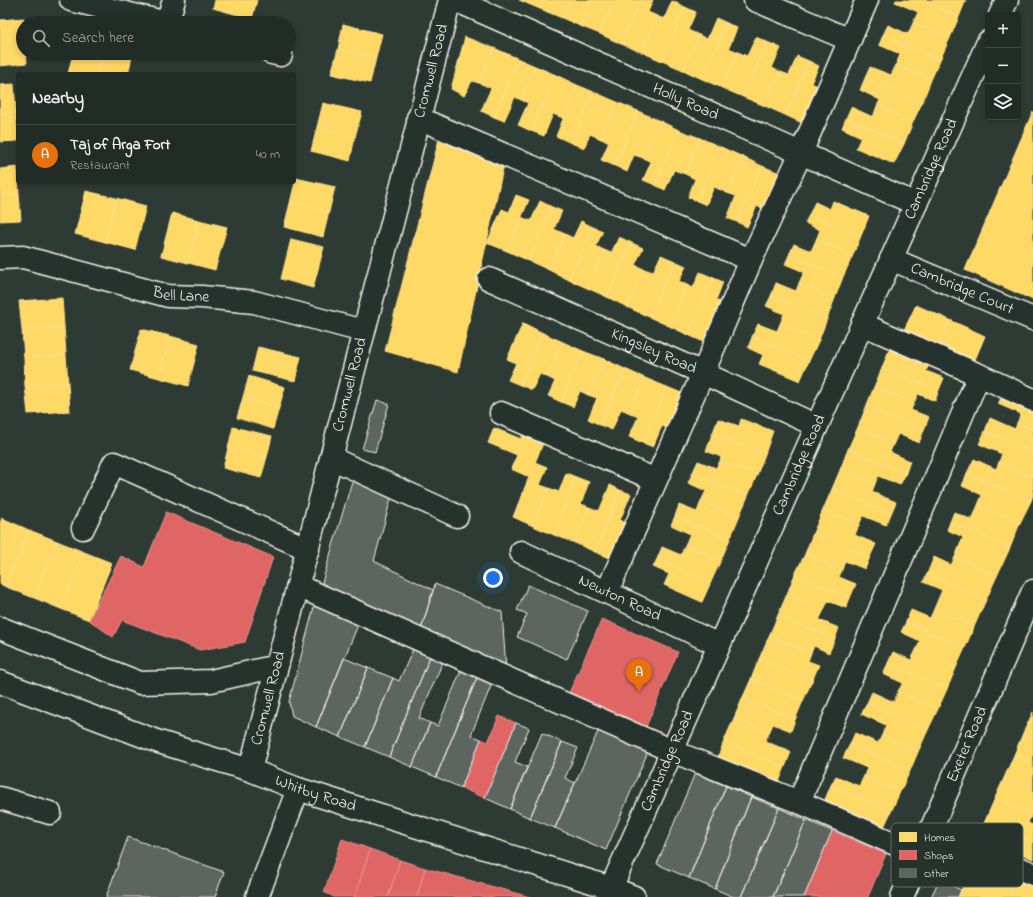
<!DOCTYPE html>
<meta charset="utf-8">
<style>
body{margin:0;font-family:"Indie Flower",sans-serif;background:#2a342f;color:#f1f3f6}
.controls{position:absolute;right:12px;top:12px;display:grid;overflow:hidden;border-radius:4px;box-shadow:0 2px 6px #0003}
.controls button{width:36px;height:36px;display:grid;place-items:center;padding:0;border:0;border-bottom:1px solid #3f4844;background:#222c27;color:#f1f3f6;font:20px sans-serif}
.you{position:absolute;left:493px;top:578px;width:14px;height:14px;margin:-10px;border:3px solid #fff;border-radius:50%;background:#1a73e8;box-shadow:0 0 0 6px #1a73e833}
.badge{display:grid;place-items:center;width:26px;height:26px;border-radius:50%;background:#ff9aa2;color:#fff;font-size:13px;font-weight:700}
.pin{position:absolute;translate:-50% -33px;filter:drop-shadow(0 1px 2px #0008)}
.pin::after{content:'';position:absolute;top:21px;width:14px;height:12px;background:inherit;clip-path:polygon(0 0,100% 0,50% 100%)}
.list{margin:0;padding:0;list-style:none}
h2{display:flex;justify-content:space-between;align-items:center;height:52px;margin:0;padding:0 16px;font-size:17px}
h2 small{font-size:13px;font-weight:400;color:#a2a7a7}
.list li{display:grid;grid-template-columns:26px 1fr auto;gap:12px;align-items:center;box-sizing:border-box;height:60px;padding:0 16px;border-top:1px solid #3f4844}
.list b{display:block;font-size:15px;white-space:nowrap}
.list p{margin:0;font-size:13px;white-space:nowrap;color:#a2a7a7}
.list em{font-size:13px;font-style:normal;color:#a2a7a7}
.icon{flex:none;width:22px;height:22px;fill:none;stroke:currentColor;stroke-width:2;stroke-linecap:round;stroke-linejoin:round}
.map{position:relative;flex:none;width:1033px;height:897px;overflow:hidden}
.search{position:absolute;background:#222c27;box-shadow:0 2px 6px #0003;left:16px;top:16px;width:280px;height:44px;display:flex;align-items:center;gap:10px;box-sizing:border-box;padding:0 14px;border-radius:22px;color:#a2a7a7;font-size:15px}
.panel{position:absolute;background:#222c27;box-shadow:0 2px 6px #0003;left:16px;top:72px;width:280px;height:112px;border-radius:4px}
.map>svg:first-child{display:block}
</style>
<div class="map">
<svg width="1033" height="897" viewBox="0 0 1033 897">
<rect width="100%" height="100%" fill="#2e3b34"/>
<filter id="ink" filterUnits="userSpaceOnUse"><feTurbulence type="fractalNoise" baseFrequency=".025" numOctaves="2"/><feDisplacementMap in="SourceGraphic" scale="8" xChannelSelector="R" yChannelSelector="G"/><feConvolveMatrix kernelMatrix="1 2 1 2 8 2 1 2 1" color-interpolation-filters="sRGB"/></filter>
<g filter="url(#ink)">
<!-- homes -->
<path fill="#ffd966" stroke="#fce08d" d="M215 0H257L252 19 213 8Z
M519 0H544L540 9Z
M544 0H570L562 18 540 9Z
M570 0H591L580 26 562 18Z
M591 0H615L600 34 580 26Z
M615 0H641L621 44 600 34Z
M641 0H653L648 12 657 16 641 52 621 44Z
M896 0H920L959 17 950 38 913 23 918 12 895 2Z
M920 0H966L959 17Z
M672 1 685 7 662 61 641 52 657 16 664 19Z
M685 7 696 12 688 30 699 35 683 70 662 61Z
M24 18 23 53H26L27 63 0 66V20Z
M716 18 727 23 702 79 683 70 699 35 707 39Z
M727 23 737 28 729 48 738 52 722 88 702 79Z
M913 23 950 38 940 60 883 35 888 25 908 34Z
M343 24 382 34 376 58 338 49Z
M883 35 940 60 931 80 896 65 900 54 879 45Z
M465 37 494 48 479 83 472 81 464 96 451 89Z
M756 37 767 42 743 97 722 88 738 52 747 56Z
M767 42 781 48 772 68 781 72 765 106 743 97Z
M494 48 519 59 494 117 481 111 491 88 479 83Z
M338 49 376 58 370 83 331 74Z
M73 53H103L98 74H68Z
M103 53H116L132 57 128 74H98Z
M797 56 809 61 785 115 765 106 781 72 789 75Z
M519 59 535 66 521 100 515 97 504 121 494 117Z
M809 61 819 66 811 83 818 86 802 123 785 115Z
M896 65 931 80 922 103 865 78 870 67 891 75Z
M535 66 556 75 531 131 518 125 528 103 521 100Z
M556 75 577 85 563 118 553 114 544 136 531 131Z
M865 78 922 103 913 122 877 106 880 100 860 90Z
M14 84 16 112 0 114V85Z
M577 85 594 92 571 143 556 136Z
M594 92 617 102 601 139 590 134 584 148 571 143Z
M617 102 638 111 615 166 601 160 609 142 601 139Z
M323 103 362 112 355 137 317 127Z
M877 106 913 122 904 144 846 118 851 107 873 117Z
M638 111 660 121 643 158 634 155 627 172 615 166Z
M1033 111V300L965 270Z
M16 112 18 141 0 142V114Z
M846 118 904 144 894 164 856 148 861 137 842 128Z
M660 121 679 130 655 185 643 180 651 162 643 158Z
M317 127 355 137 350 161 311 151Z
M679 130 700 138 685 174 674 170 665 190 655 185Z
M700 138 721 147 697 201 688 197 695 179 685 174Z
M439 139 504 164 458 372 385 351Z
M721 147 743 157 727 193 714 187 706 205 697 201Z
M743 157 762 166 737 222 727 218 736 196 727 193Z
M762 166 780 173 764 210 757 206 747 227 737 222Z
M17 167 19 194 0 195V169Z
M296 178 335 187 329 212 290 203Z
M86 191 116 198 105 242 75 234Z
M19 194 21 220 0 221V195Z
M516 195 529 200 507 251 487 243 502 209 509 212Z
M116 198 146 206 135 250 105 242Z
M540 201 552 207 529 261 507 251 521 217 531 221Z
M833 201 869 216 861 236 809 215 815 202 830 209Z
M290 203 329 212 323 237 284 227Z
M552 207 562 211 554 229 565 234 549 270 529 261Z
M172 213 199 220 188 263 161 256Z
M809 215 861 236 853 255 816 240 820 230 805 223Z
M199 220 227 227 215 270 188 263Z
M581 221 593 227 569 280 549 270 565 234 573 238Z
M593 227 603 231 596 246 604 250 587 288 569 280Z
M619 237 632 243 607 297 587 288 604 250 611 253Z
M291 239 324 247 313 288 281 279Z
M816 240 853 255 843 277 789 255 794 244 811 251Z
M632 243 643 248 635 265 644 269 627 307 607 297Z
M661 255 675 261 649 317 627 307 644 269 653 272Z
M789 255 843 277 835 298 799 283 804 272 785 264Z
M675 261 686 266 679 281 687 285 669 326 649 317Z
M700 272 714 278 688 335 669 326 687 285 693 288Z
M714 278 723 282 716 300 724 303 706 343 688 335Z
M776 283 796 291 799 283 835 298 827 319 771 296Z
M771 296 827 319 819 340 780 324 784 314 766 306Z
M62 298 64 326 22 330 19 301Z
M916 305 950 320 939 346 904 330Z
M950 320 985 336 974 362 939 346Z
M523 323 543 333 520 385 508 380 516 363 507 359Z
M758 324 777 331 780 324 819 340 809 361 752 337Z
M64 326 66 355 24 358 22 330Z
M141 329 170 336 159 378 130 370Z
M543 333 563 342 547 377 540 374 532 390 520 385Z
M170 336 199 344 188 386 159 378Z
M752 337 809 361 800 381 759 364 763 355 748 348Z
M563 342 583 351 561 402 548 396 555 381 547 377Z
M891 345 931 361 926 371 944 378 939 390 882 368Z
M258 347 301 357 295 381 252 371Z
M583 351 604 359 588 395 580 391 573 407 561 402Z
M66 355 68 383 25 386 24 358Z
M604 359 625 369 600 425 588 419 597 398 588 395Z
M882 368 939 390 935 401 918 394 914 403 874 387Z
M625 369 645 378 630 413 621 409 612 430 600 425Z
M249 376 285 387 279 408 243 397Z
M645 378 667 387 643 443 629 437 638 417 630 413Z
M68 383 70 411 28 414 25 386Z
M667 387 684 394 669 429 662 426 653 447 643 443Z
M874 387 914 403 911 410 929 417 924 430 866 407Z
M1004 392 1033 405V429L1017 423 1021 414 998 404Z
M243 397 279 408 273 429 237 418Z
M866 407 924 430 919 443 898 434 894 443 858 427Z
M990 418 1015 429 1017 423 1033 429V452L985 431Z
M718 419 739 426 741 419 773 431 765 454 712 435Z
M233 427 272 436 267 457 228 448Z
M858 427 894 443 890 452 910 461 906 473 848 449Z
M494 428 521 439 523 433 544 441 529 477 511 469 517 455 488 443Z
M985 431 1033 452V477L999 462 1002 454 979 444Z
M712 435 765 454 757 475 720 461 721 457 706 451Z
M228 448 267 457 261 478 223 468Z
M848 449 906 473 900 485 878 476 875 484 840 470Z
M974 459 996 469 999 462 1033 477V495L1031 501 967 473Z
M698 461 716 468 720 461 757 475 748 496 692 474Z
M535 462 547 467 540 485 549 488 533 526 513 517Z
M840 470 875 484 872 492 896 502 891 514 832 489Z
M566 473 576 477 554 535 533 526 549 488 559 492Z
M967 473 1031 501 1020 523 978 505 982 495 962 486Z
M692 474 748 496 739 517 701 501 706 491 688 483Z
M576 477 589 482 581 504 589 507 575 543 554 535Z
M610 485 620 490 595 552 575 543 589 507 599 511Z
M832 489 891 514 886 525 863 516 859 525 823 510Z
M620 490 631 494 620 520 626 523 612 559 595 552Z
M701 501 739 517 730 539 675 516 679 505 697 512Z
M978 505 1020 523 1010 548 950 522 954 512 972 520Z
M823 510 859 525 855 535 876 544 870 557 813 533Z
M675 516 730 539 721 560 685 545 690 534 671 525Z
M2 518 29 530 6 587 0 584V523Z
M950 522 1010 548 997 576 955 557 963 537 947 530Z
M29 530 57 541 34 598 6 587Z
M813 533 870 557 865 569 845 561 842 570 805 554Z
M57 541 84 552 61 609 34 598Z
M685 545 721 560 711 582 657 559 662 547 681 555Z
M84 552 112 563 89 620 61 609Z
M805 554 842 570 839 577 856 584 850 598 795 574Z
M934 557 951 565 955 557 997 576 986 600 927 574Z
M657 559 711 582 702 602 664 585 669 574 653 567Z
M795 574 850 598 846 608 828 601 824 610 787 594Z
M927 574 986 600 974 627 934 609 942 590 923 582Z
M787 594 824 610 819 620 839 628 835 639 778 615Z
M934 609 974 627 965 648 906 622 911 610 930 618Z
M778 615 835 639 829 653 814 646 811 653 769 636Z
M906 622 965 648 956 668 916 650 920 641 901 632Z
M769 636 811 653 808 661 819 665 812 681 759 659Z
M916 650 956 668 947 689 888 663 893 652 911 660Z
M759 659 812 681 803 701 751 679Z
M888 663 947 689 938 709 898 691 903 683 883 674Z
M751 679 803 701 795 720 743 697Z
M898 691 938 709 928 730 867 703 872 692 894 702Z
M743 697 795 720 791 731 773 724 769 733 734 718Z
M867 703 928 730 918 752 882 735 886 725 861 714Z
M1033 712V737L1023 733Z
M734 718 769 733 765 741 791 752 785 767 724 741Z
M855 733 878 743 882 735 918 752 910 771 850 744Z
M1023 733 1033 737V764L1014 755Z
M724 741 785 767 778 784 718 757Z
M850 744 910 771 900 792 864 776 867 768 843 758Z
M1014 755 1033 764V790L1004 778Z
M836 776 859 786 864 776 900 792 891 812 831 785Z
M1004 778 1033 790V811L1032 814 995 798Z
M831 785 891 812 883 829 824 802Z
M995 798 1032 814 1028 823 1033 825V842L985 821Z
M985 821 1033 842V859L1015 851 1013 857 976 841Z
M976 856 998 866 984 897H958Z
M998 866 1019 876 1009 897H984Z
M1019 876 1033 882V897H1009Z"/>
<!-- shops -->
<path fill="#e06666" stroke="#e6908d" d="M166 512 273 557 245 642 200 650 122 620 113 637 89 620 121 556 144 567Z
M602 619 678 652 645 729 568 695Z
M499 716 516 723 485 798 461 788 481 739 488 742Z
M832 831 886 854 868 897H804Z
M342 839 370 849 355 897H334L324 892Z
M370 849 400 860 388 897H355Z
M400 860 425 868 417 897H388Z
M425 868 530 897H417Z"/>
<!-- building -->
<path fill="#5c655e" stroke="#f4f1e8" d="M377 400 389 404 375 452 362 449Z
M353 478 393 491 374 561 433 590 421 630 321 586Z
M435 584 502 612 506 670 421 630Z
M528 585 588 611 567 659 517 637 527 614 517 610Z
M315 603 360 620 316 727 292 716 289 702Z
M414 647 431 654 389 757 365 747 393 678 399 681Z
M431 654 444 659 419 718 430 723 412 767 389 757Z
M344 658 368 668 340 737 316 727Z
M368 668 393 678 365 747 340 737Z
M462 668 478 675 436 777 412 767 430 723 438 726Z
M478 675 493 681 471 735 481 739 461 788 436 777Z
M516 723 529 728 515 762 527 767 510 809 485 798Z
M600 727 649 749 606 850 555 828Z
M542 733 562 742 530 818 510 809Z
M562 742 578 748 565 778 575 783 555 828 530 818Z
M695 773 726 786 689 878 657 864Z
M726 786 751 797 715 889 689 878Z
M751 797 779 808 741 897H734L715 889Z
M779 808 806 820 773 897H741Z
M806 820 832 831 804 897H773Z
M128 837 224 872 215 897H106Z
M939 880 961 890 958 897H931Z"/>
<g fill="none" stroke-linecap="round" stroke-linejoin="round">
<!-- minor casing -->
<g stroke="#f4f1e8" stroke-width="25">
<g id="minor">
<path d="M71 0 167 23 174 0"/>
<path id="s1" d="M455 0 916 204"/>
<path d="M755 0 850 40"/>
<path d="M1000 15 1007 0"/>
<path d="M272 53 281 55"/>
<path d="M418 118 751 260 801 153 867 0"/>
<path id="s2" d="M0 258 23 257 168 296 202 297 254 302 363 331"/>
<path id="s3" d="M891 259 1033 319"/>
<path id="s4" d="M489 279 703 373 817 426"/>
<path d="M862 324 979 375 1033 400"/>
<path d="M501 413 656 480"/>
<path d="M331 458 457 516"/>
<path d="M83 528 114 463 308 549"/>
<path id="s5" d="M521 552 719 645"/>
<path d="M298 586 672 751 799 802"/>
<path d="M607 592 703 373 751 260"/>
<path d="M0 628 140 683 211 681 277 666"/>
<path id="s6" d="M250 770 450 0"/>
<path d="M0 798 50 813"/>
<path d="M930 831 1033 874"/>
<path d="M920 855 799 802 979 375"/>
<path id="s7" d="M611 888 988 42"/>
<path d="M257 897 298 789"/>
<path id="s8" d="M902 897 1033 591"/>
</g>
</g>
<!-- major casing -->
<g stroke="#f4f1e8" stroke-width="25">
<g id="major">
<path id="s9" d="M0 682 159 742 250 770 298 789 611 888 634 897"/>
</g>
</g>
<!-- minor -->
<use href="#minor" stroke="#26332d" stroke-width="22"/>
<!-- major -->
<use href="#major" stroke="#26332d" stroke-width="22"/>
</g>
</g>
<g text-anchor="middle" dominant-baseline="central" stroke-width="4" stroke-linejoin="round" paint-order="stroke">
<!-- street labels -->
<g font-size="16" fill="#f4f1e8" stroke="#26332d">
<text stroke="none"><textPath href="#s6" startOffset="722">Cromwell Road</textPath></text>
<text stroke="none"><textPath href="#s1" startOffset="252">Holly Road</textPath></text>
<text stroke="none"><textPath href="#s7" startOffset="787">Cambridge Road</textPath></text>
<text stroke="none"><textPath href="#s3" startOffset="77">Cambridge Court</textPath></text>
<text stroke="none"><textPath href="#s2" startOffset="186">Bell Lane</textPath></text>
<text stroke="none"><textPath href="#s4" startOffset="180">Kingsley Road</textPath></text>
<text stroke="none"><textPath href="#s6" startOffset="398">Cromwell Road</textPath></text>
<text stroke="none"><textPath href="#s7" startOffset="463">Cambridge Road</textPath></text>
<text stroke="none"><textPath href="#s5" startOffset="109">Newton Road</textPath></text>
<text stroke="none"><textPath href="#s6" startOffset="74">Cromwell Road</textPath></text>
<text stroke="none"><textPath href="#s8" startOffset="166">Exeter Road</textPath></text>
<text stroke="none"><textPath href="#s7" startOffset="139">Cambridge Road</textPath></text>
<text stroke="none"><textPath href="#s9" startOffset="335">Whitby Road</textPath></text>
</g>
</g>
<!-- legend -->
<rect x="891" y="823" width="132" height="64" rx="6" fill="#26332d" stroke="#646c65" stroke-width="1"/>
<rect x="899" y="832" width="18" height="10" fill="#ffd966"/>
<rect x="899" y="850" width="18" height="10" fill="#e06666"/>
<rect x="899" y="868" width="18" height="10" fill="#5c655e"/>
<g font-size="11" fill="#f4f1e8">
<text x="924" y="841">Homes</text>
<text x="924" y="859">Shops</text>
<text x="924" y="877">Other</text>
</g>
</svg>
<div class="controls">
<button>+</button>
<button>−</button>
<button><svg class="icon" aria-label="layers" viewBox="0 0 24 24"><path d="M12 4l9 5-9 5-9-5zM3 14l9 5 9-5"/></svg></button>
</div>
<div class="you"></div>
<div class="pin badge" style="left:639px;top:692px;background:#e8710a">A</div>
<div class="search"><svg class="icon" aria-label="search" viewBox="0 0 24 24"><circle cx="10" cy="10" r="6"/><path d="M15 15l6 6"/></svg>Search here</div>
<section class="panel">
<h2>Nearby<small></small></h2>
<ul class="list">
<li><span class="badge" style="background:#e8710a">A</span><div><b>Taj of Arga Fort</b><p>Restaurant</p></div><em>40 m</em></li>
</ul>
</section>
</div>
